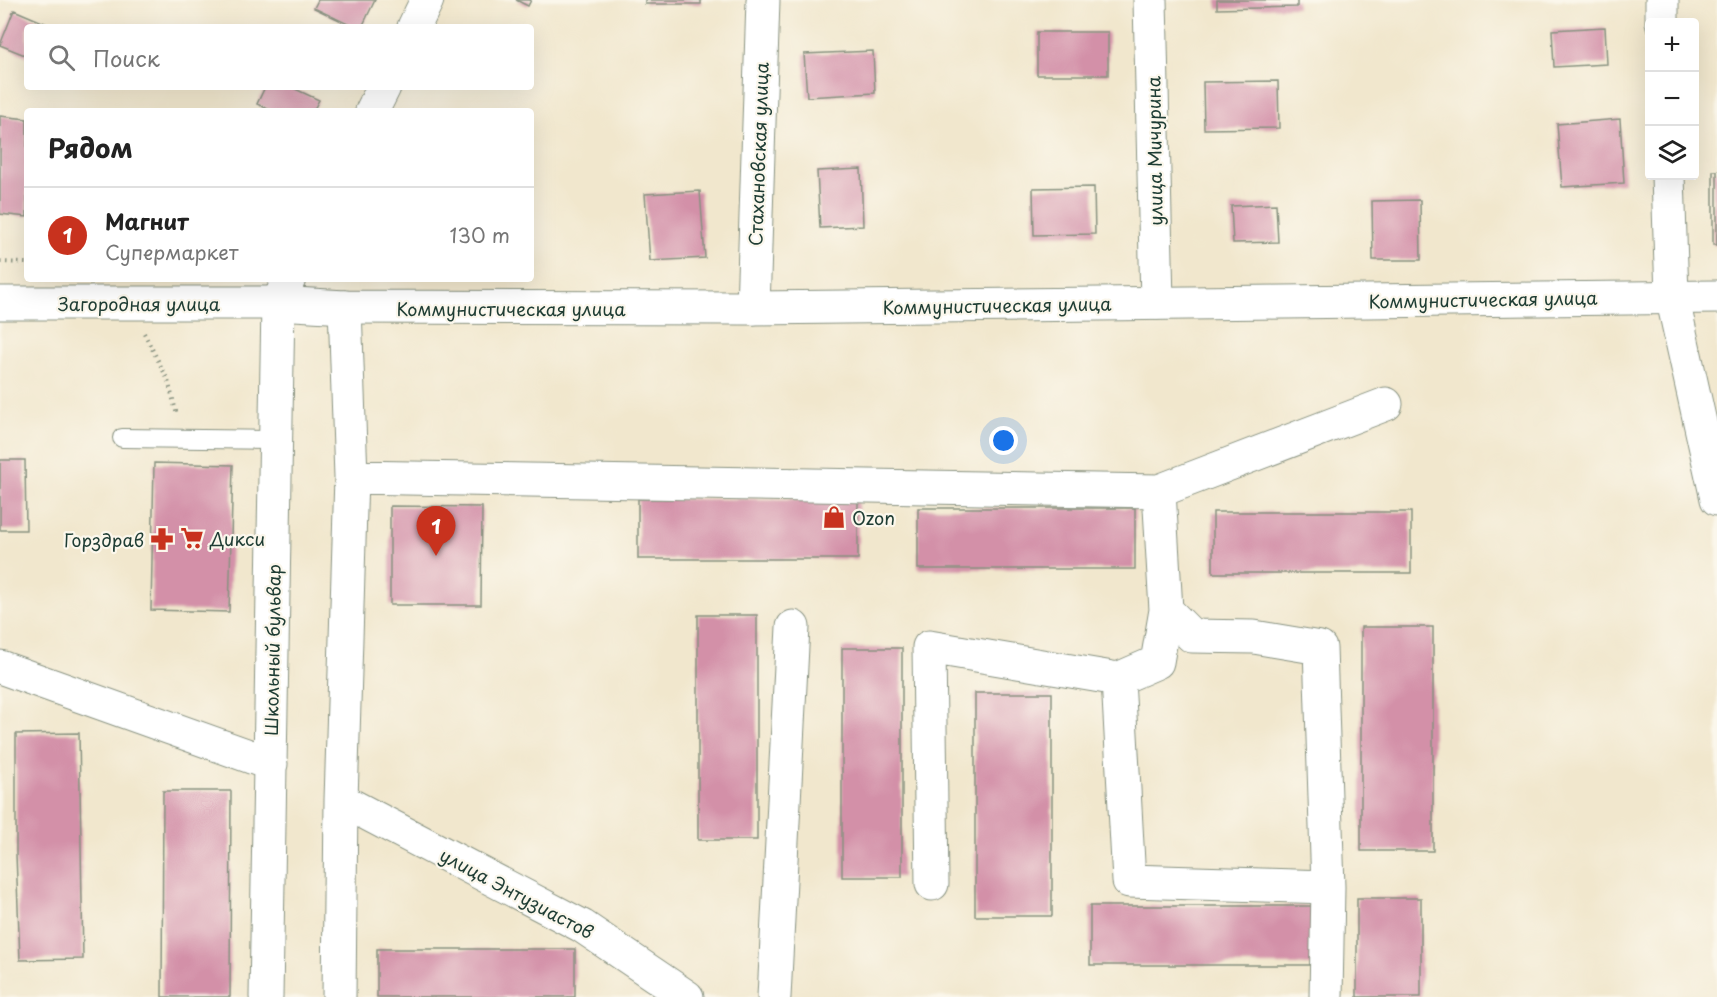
<!DOCTYPE html>
<html lang="ru">
<meta charset="utf-8">
<style>
body{margin:0;font-family:"Playpen Sans",sans-serif;background:#f2f2f2;color:#222}
.controls{position:absolute;right:18px;top:18px;display:grid;overflow:hidden;border-radius:6px;box-shadow:0 6px 24px #0002}
.controls button{width:54px;height:54px;display:grid;place-items:center;padding:0;border:0;border-bottom:2px solid #e0e0e0;background:#fff;color:#222;font:30px sans-serif}
.you{position:absolute;left:1004px;top:441px;width:21px;height:21px;margin:-15px;border:4px solid #fff;border-radius:50%;background:#1a73e8;box-shadow:0 0 0 9px #1a73e833}
.badge{display:grid;place-items:center;width:39px;height:39px;border-radius:50%;background:#c8321e;color:#fff;font-size:20px;font-weight:700}
.pin{position:absolute;translate:-50% -50px;filter:drop-shadow(0 2px 3px #0008)}
.pin::after{content:'';position:absolute;top:32px;width:21px;height:18px;background:inherit;clip-path:polygon(0 0,100% 0,50% 100%)}
.list{margin:0;padding:0;list-style:none}
h2{display:flex;justify-content:space-between;align-items:center;height:78px;margin:0;padding:0 24px;font-size:26px}
h2 small{font-size:20px;font-weight:400;color:#767676}
.list li{display:grid;grid-template-columns:39px 1fr auto;gap:18px;align-items:center;box-sizing:border-box;height:96px;padding:0 24px;border-top:2px solid #e0e0e0}
.list b{display:block;font-size:22px;white-space:nowrap}
.list p{margin:0;font-size:20px;white-space:nowrap;color:#767676}
.list em{font-size:20px;font-style:normal;color:#767676}
.icon{flex:none;width:33px;height:33px;fill:none;stroke:currentColor;stroke-width:2;stroke-linecap:round;stroke-linejoin:round}
.map{position:relative;flex:none;width:1717px;height:997px;overflow:hidden}
.search{position:absolute;background:#fff;box-shadow:0 6px 24px #0002;left:24px;top:24px;width:510px;height:66px;display:flex;align-items:center;gap:15px;box-sizing:border-box;padding:0 21px;border-radius:6px;color:#767676;font-size:22px}
.panel{position:absolute;background:#fff;box-shadow:0 6px 24px #0002;left:24px;top:108px;width:510px;height:174px;border-radius:6px}
.map>svg:first-child{display:block}
</style>
<div class="map">
<svg width="1717" height="997" viewBox="0 0 1717 997">
<rect width="100%" height="100%" fill="#fbf7ec"/>
<filter id="ink" filterUnits="userSpaceOnUse"><feTurbulence type="fractalNoise" baseFrequency=".0167" numOctaves="2"/><feDisplacementMap in="SourceGraphic" scale="12" xChannelSelector="R" yChannelSelector="G"/><feConvolveMatrix kernelMatrix="1 2 1 2 8 2 1 2 1" color-interpolation-filters="sRGB"/></filter>
<filter id="wash" filterUnits="userSpaceOnUse"><feTurbulence type="fractalNoise" baseFrequency=".008" numOctaves="4" result="noise"/><feDisplacementMap in="SourceGraphic" scale="24" xChannelSelector="R" yChannelSelector="G"/><feGaussianBlur stdDeviation="1.35" result="paint"/><feColorMatrix in="noise" values="0 0 0 0 0 0 0 0 0 0 0 0 0 0 0 0 0 1.4 0 .05"/><feComposite in="paint" operator="in"/></filter>
<g filter="url(#wash)">
<rect width="100%" height="100%" fill="#f1e7cd"/>
<g id="blocks">
<!-- building -->
<path fill="#d390a8" d="M318 0H375L362 27H354L314 8Z
M516 0H531L528 6Z
M645 0H701V4H645Z
M1217 0H1297V7L1217 9Z
M14 10 54 27H27V56L0 45Z
M1605 27 1607 64 1554 67 1552 30Z
M1037 32H1108V75H1037Z
M873 51 875 93 807 97 804 54Z
M1278 81 1279 128 1204 129 1203 82Z
M265 87H291L319 100 313 111H272L257 104Z
M0 116 27 119V217L0 214Z
M1620 119 1624 183 1562 187 1557 124Z
M861 169 863 226 820 228 817 171Z
M1713 171H1717V245H1713Z
M1094 187 1095 234 1034 235 1033 188Z
M700 191 705 258 650 261 645 194Z
M1420 200 1421 260H1373L1372 201Z
M1276 204 1278 242 1233 243 1231 206Z
M0 460H25L26 530H0Z
M154 463 233 465 229 612 151 610Z
M638 499H858V559H638Z
M390 506 482 507 481 605H390Z
M918 508H1135V569H918Z
M1213 512H1411V573H1213Z
M698 615H757V840H698Z
M1361 627H1433V851H1361Z
M842 648H902V877H842Z
M975 693H1052V916H975Z
M79 733 83 959 20 960 16 854V734Z
M163 791H231L230 997H162Z
M1357 898H1421V997H1357Z
M1090 906H1313V965H1090Z
M377 949H575V997H377Z"/>
</g>
</g>
<g filter="url(#ink)">
<use href="#blocks" fill-opacity="0" stroke="#889280" stroke-width="1.5"/>
<g fill="none" stroke-linecap="round" stroke-linejoin="round">
<!-- service casing -->
<g stroke="#889280" stroke-width="20">
<path id="service" d="M122 438 275 440"/>
</g>
<!-- minor casing -->
<g stroke="#889280" stroke-width="35">
<path id="minor" d="M1150 0 1157 303
M1662 0V22
M414 27 427 0
M372 111 384 87
M1668 176 1672 296 1717 499
M753 308 763 0
M351 477 1159 491 1386 404
M1159 491 1166 610 1192 636 1254 637 1320 648 1328 887 1326 997
M0 667 271 764
M1118 679 1129 881 1328 887
M341 800 582 926 687 997
M932 884 929 647 1118 679 1157 662 1166 610
M266 997 278 303 289 279
M339 997 341 800 351 477 345 307
M774 997 793 627"/>
</g>
<!-- tertiary casing -->
<g stroke="#889280" stroke-width="35">
<path id="tertiary" d="M0 303H278L345 307 753 308 1717 297"/>
</g>
<!-- path -->
<path stroke="#889280" stroke-width="4" stroke-dasharray="1.5 4.5" stroke-linecap="butt" d="M0 262 27 263
M144 333 168 380 177 415"/>
<!-- service -->
<use href="#service" stroke="#fff" stroke-width="18"/>
<!-- minor -->
<use href="#minor" stroke="#fff" stroke-width="33"/>
<!-- tertiary -->
<use href="#tertiary" stroke="#fff" stroke-width="33"/>
</g>
</g>
<!-- icons -->
<defs>
<g id="shop-bare" transform="scale(1.8)"><path d="M-5-2.5h2.3a2.7 3.5 0 0 1 5.4 0H5L5.5 6h-11ZM-1.5-2.5h3a1.5 2.3 0 0 0-3 0Z" fill="#c8321e" stroke="#fbf7ec" stroke-width="2.5" paint-order="stroke"/></g>
<g id="supermarket-bare" transform="scale(1.8)"><path d="M-6-5.5h2.5l.6 2H6L4.5 2H-2.5L-4.4-4H-6ZM-1.5 3.2a1.3 1.3 0 1 0 .1 0ZM3 3.2a1.3 1.3 0 1 0 .1 0Z" fill="#c8321e" stroke="#fbf7ec" stroke-width="2.5" paint-order="stroke"/></g>
<g id="pharmacy-bare" transform="scale(1.8)"><path d="M-2-6h4v4h4v4h-4v4h-4v-4h-4v-4h4Z" fill="#c8321e" stroke="#fbf7ec" stroke-width="2.5" paint-order="stroke"/></g>
</defs>
<g fill-rule="evenodd">
<use href="#shop-bare" x="834" y="517"/>
<use href="#supermarket-bare" x="192" y="538"/>
<use href="#pharmacy-bare" x="162" y="539"/>
</g>
<g text-anchor="middle" dominant-baseline="central" stroke-width="4.5" stroke-linejoin="round" paint-order="stroke">
<!-- street labels -->
<g font-size="18" fill="#1f3d34" stroke="#fbf7ec">
<text transform="translate(1154 151) rotate(-91)">улица Мичурина</text>
<text transform="translate(758 154) rotate(-88)">Стахановская улица</text>
<text transform="translate(1483 299) rotate(-1)">Коммунистическая улица</text>
<text x="139" y="303">Загородная улица</text>
<text transform="translate(997 305) rotate(-1)">Коммунистическая улица</text>
<text x="511" y="308">Коммунистическая улица</text>
<text transform="translate(272 650) rotate(-89)">Школьный бульвар</text>
<text transform="translate(517 893) rotate(28)">улица Энтузиастов</text>
</g>
<!-- poi labels -->
<g font-size="18" fill="#1f3d34" stroke="#fbf7ec" text-anchor="start">
<text x="852" y="517">Ozon</text>
<text x="210" y="538">Дикси</text>
<text x="144" y="539" text-anchor="end">Горздрав</text>
</g>
</g>
</svg>
<div class="controls">
<button>+</button>
<button>−</button>
<button><svg class="icon" aria-label="layers" viewBox="0 0 24 24"><path d="M12 4l9 5-9 5-9-5zM3 14l9 5 9-5"/></svg></button>
</div>
<div class="you"></div>
<div class="pin badge" style="left:436px;top:556px">1</div>
<div class="search"><svg class="icon" aria-label="search" viewBox="0 0 24 24"><circle cx="10" cy="10" r="6"/><path d="M15 15l6 6"/></svg>Поиск</div>
<section class="panel">
<h2>Рядом<small></small></h2>
<ul class="list">
<li><span class="badge">1</span><div><b>Магнит</b><p>Супермаркет</p></div><em>130 m</em></li>
</ul>
</section>
</div>
